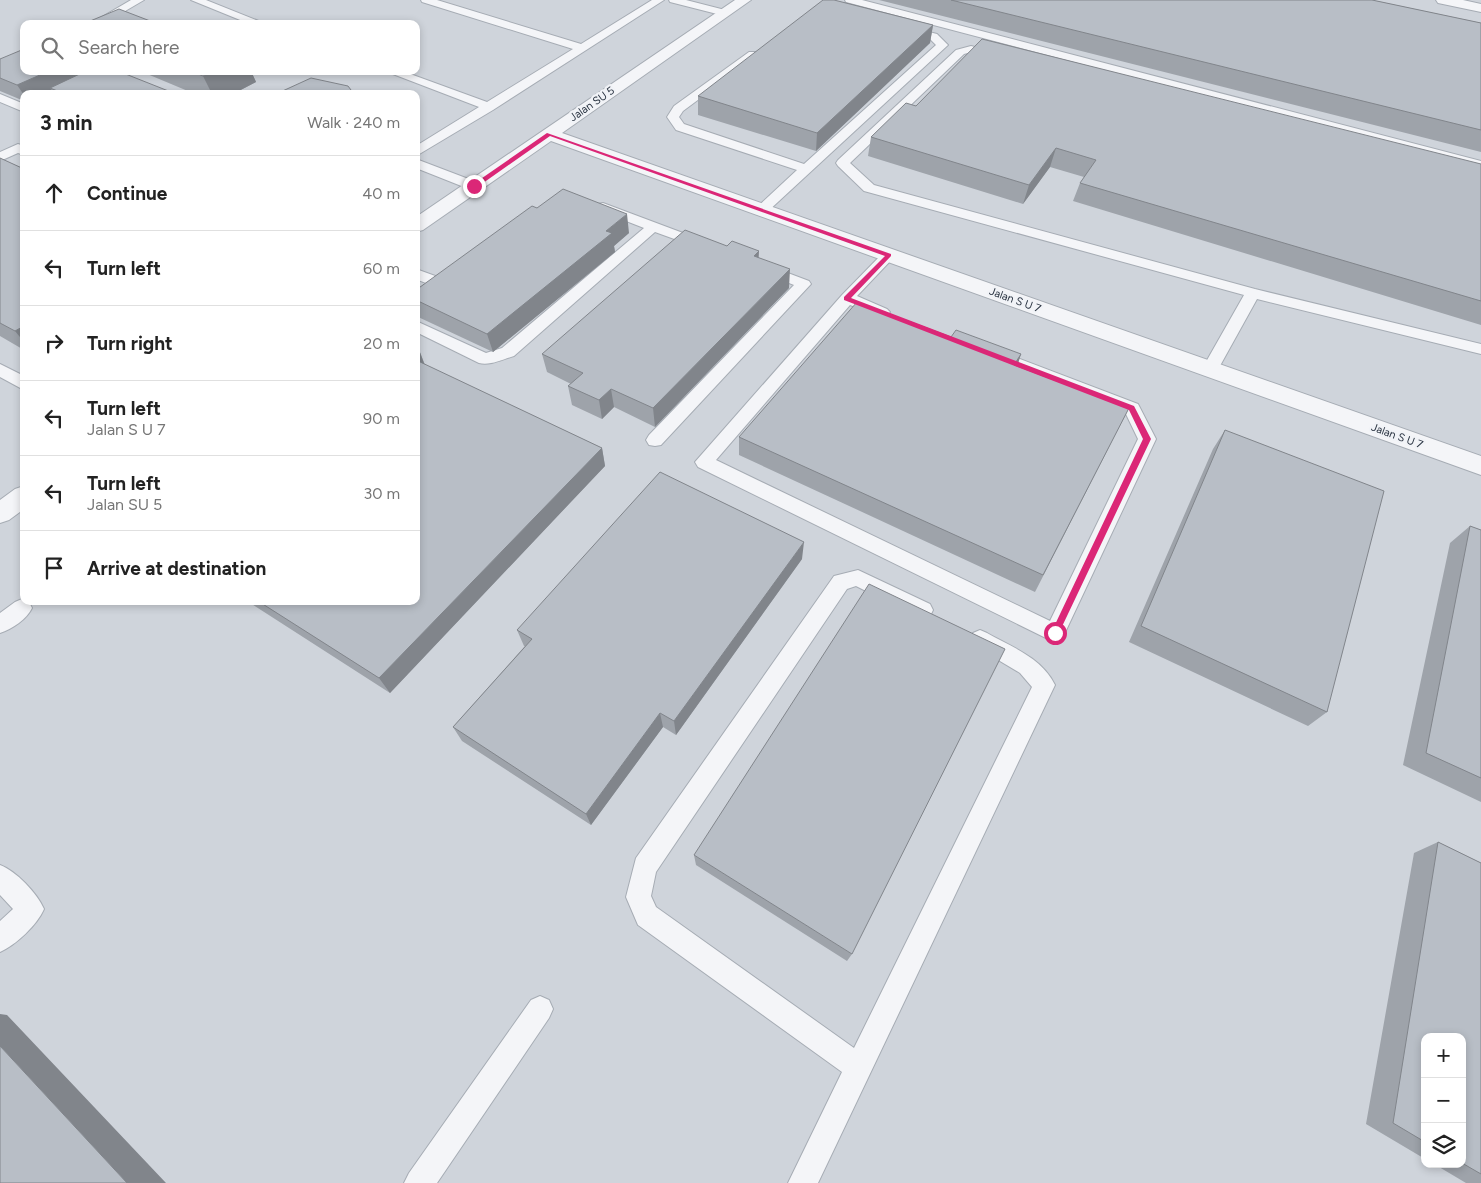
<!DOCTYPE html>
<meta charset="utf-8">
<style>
body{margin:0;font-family:Figtree,sans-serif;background:#f6f6f6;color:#222}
.controls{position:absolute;right:15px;bottom:15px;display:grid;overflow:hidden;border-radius:10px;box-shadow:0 2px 8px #0003}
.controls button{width:45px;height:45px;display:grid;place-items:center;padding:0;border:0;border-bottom:1px solid #e0e0e0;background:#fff;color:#222;font:25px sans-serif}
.stop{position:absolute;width:15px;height:15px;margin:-11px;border:4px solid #db2777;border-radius:50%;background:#fff}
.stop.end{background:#db2777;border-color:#fff;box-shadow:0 1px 5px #0008}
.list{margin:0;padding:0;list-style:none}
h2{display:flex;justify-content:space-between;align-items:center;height:65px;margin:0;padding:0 20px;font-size:21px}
h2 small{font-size:16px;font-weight:400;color:#767676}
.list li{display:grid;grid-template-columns:32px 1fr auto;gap:15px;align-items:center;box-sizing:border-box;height:75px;padding:0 20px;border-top:1px solid #e0e0e0}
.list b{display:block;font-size:19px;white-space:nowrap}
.list p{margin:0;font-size:16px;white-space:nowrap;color:#767676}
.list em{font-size:16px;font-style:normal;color:#767676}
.icon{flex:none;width:28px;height:28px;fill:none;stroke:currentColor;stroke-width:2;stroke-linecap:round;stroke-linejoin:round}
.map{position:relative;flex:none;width:1481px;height:1183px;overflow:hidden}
.search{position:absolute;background:#fff;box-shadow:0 2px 8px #0003;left:20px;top:20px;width:400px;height:55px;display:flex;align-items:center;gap:12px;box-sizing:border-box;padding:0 18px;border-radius:10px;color:#767676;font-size:19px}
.panel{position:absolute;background:#fff;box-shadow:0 2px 8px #0003;left:20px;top:90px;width:400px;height:515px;border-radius:10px}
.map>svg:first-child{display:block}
</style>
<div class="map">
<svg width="1481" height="1183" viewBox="0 0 1481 1183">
<rect width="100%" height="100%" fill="#e1e5ea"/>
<!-- built -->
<path fill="#cfd4db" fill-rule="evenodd" d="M0 0H1481V1183H0ZM24 24H416V71H24ZM24 94H416V601H24ZM1425 1037H1462V1164H1425Z"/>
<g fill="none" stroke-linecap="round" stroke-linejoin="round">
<!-- service casing -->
<g stroke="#a6acb4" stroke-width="2">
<path id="service" d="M131 0H144L103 24H90Z
M191 0H206L266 24H250Z
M421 0H437L581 44 652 0H664L493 110 416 156V146L479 107 385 71H402L487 102 573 49 422 2Z
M669 0H686L729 11 730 13 725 16 670 2Z
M845 0H862L1481 161V169L846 2Z
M905 26 937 34 948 45 766 213 761 214 754 210 797 170 676 130 667 117 674 106 749 52H757L759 54 757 56 683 111 679 117 684 124 804 164 936 45 929 38 901 31 900 29 901 27Z
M971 46 1002 54 1004 56 998 59 971 52 964 54 850 163 874 185 1255 289 1481 344V354L1257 299 1216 373 1210 375 1204 373 1202 369 1244 295 864 191 838 166 836 163 838 160 956 50Z
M0 94 24 104V112L0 102Z
M18 144 24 146V155L18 153 0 161V152Z
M416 159 479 183 481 186 479 189H469L416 168Z
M603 203 707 242 709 245 707 248 702 249 655 232 514 356C503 359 490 366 479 363L416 332V321L486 353 502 348 644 228 598 210 596 207 598 204Z
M889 251 894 252 896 255 857 296 887 309 890 312 887 315H877L850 305 716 460 1050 621 1138 439 1125 412 987 359 985 355 987 351 993 350 999 351 1138 404 1156 439 1062 639 1055 642 1048 639 698 467 695 462 842 295 884 252Z
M764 264 809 281 811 284 661 445 655 446 649 445 646 440 649 435 794 285 759 271 757 268 759 265Z
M454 268 459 270 461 273C447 292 435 287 416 279V269L438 277Z
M0 364 24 376V390L0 377Z
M858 570 930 604 933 610 930 616 923 619 916 616 856 586 847 589 656 872 651 896 656 907 854 1048 1032 687 1020 673 973 645 970 639 973 633 980 630 987 633C1012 647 1042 658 1055 685L818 1183H788L842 1072 638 925 626 897 636 858 834 576Z
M22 599 29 602 32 608C27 619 12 629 0 633V613L15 602Z
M0 865C16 871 37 893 44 909 37 925 16 945 0 952V921L13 909 0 895Z
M540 996 549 1000 553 1009 549 1018 437 1183H404L409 1173 531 1000Z"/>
</g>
<!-- minor casing -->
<g stroke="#a6acb4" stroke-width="2">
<path id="minor" d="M735 0H751L562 133 1481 456V475L551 141 423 230 416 232V217Z
M1436 0H1463L1481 4V12L1438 3Z
M24 486V509L9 520 0 523V500L15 489Z"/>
</g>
<!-- service -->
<use href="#service" fill="#f4f5f8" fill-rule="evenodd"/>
<!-- minor -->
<use href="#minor" fill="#f4f5f8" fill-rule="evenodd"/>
</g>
<!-- wall -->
<path fill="#9ea3aa" d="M879 0H1372L1481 23V152Z
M933 25 930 43 816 151 698 115V96Z
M0 59 176 94H54V93L51 94H24V101L0 91Z
M140 71H251L256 82 233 94H195Z
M916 106 1481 164V325L1073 201 1080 183 1084 177 1050 167 1023 204 868 156 871 137Z
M0 158 24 169V350L0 336Z
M537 208 629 233 614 246 615 252 493 352 416 316V290Z
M759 258 789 288 655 427 614 407 602 419 572 405 568 386 571 384 547 372 542 354Z
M951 337 1021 354 1017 366 1129 408 1035 592 739 455V437Z
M418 347 425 365 602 448 605 466 390 693 247 601H416Z
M1225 430 1327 712 1308 726 1129 642 1213 449Z
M1470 526 1481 530V802L1403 765 1450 543Z
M802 559 676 735 663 727 591 825 462 741 453 727 525 646H524L517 630Z
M1438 842 1481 863V1183H1466L1434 1164H1462V1037H1425V1159L1366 1124 1414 853Z
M694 855 852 954 847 961 696 865Z"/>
<!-- shaded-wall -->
<path fill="#81858b" d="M933 25 930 43 816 151 817 133Z
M49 71H97L50 88 54 93 51 94H24V95L17 85Z
M213 71H251L256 82 233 94H212L203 76Z
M1056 148 1050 167 1023 204 1029 185Z
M627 214 629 233 614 246 615 252 493 352 487 334 606 231Z
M759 251 758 270 754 256Z
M790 269 789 288 655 427 653 408Z
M24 326V342L15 331Z
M418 347 425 366 416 373V348Z
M1021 354 1015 373 1014 365Z
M611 389 614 407 602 419 599 400Z
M602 448 605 466 390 693 379 678Z
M804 542 802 559 676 735 674 721Z
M660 713 663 727 591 825 586 814Z
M0 1014 7 1015 166 1183H127L0 1046Z"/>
<!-- building -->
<path fill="#b8bec6" stroke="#81858b" d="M823 0H834L933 25 817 133 698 96Z
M951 0H1372L1481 23V130Z
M119 9 158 24H83Z
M982 39 1481 164V301L1080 183 1096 160 1056 148 1029 185 871 137 906 103 916 106Z
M24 49V71H49L17 85 0 78V59Z
M86 71H118L176 94H65L50 88Z
M191 71H213L203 76Z
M311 78 348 86 354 94H276Z
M0 158 24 169V326L15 331 0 323Z
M563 189 627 214 606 231 612 233 487 334 416 300V290L532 206 537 208Z
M685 230 727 246 732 241 759 251 754 256 790 269 653 408 611 389 599 400 568 386 583 373 542 354Z
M857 302 951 337 956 330 1021 354 1014 365 1129 408 1043 575 739 437Z
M416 360 602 448 379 678 258 601H416Z
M1225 430 1384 491 1327 712 1141 626Z
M660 472 804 542 674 721 660 713 586 814 453 727 532 639 517 630Z
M1470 526 1481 530V778L1426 753Z
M869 584 1005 649 852 954 694 855Z
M1438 842 1481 863V1174L1462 1163V1037H1425V1142L1393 1123Z
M0 1046 127 1183H0Z"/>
<!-- route -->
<path fill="#db2777" d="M547 133 891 254V256L851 298 1134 406 1151 439 1058 635H1052L1051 633 1143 439 1129 410 844 300V297L885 256 550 136 476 188H472V185Z"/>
<g text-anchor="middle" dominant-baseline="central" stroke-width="4.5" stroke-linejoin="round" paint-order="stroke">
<!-- far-street labels -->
<g font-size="11" fill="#293341" stroke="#f1f3f7">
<text transform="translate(592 104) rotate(-35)">Jalan SU 5</text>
<text transform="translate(1015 300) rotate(20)">Jalan S U 7</text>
<text transform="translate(1397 436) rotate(20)">Jalan S U 7</text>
</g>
</g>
</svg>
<div class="controls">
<button>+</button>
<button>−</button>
<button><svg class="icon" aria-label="layers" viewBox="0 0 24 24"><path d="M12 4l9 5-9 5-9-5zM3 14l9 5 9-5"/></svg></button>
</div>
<div class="stop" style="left:1055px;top:633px"></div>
<div class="stop end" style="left:474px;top:186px"></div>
<div class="search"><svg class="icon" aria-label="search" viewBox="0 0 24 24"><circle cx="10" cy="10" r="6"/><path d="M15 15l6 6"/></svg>Search here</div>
<section class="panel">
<h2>3 min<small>Walk · 240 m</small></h2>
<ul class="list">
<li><svg class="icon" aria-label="ahead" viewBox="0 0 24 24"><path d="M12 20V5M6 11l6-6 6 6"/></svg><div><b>Continue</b></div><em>40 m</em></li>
<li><svg class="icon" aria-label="left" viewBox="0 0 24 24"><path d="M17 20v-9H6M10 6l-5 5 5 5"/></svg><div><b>Turn left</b></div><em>60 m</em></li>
<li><svg class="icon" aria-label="right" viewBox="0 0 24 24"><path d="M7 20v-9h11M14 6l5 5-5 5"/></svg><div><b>Turn right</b></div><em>20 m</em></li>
<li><svg class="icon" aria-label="left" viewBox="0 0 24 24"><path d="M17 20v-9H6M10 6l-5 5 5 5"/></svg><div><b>Turn left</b><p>Jalan S U 7</p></div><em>90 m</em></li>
<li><svg class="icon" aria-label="left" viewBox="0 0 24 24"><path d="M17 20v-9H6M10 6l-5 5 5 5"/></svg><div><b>Turn left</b><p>Jalan SU 5</p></div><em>30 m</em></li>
<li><svg class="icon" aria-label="arrive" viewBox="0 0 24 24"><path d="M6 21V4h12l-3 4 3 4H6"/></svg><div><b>Arrive at destination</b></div></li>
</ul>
</section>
</div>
